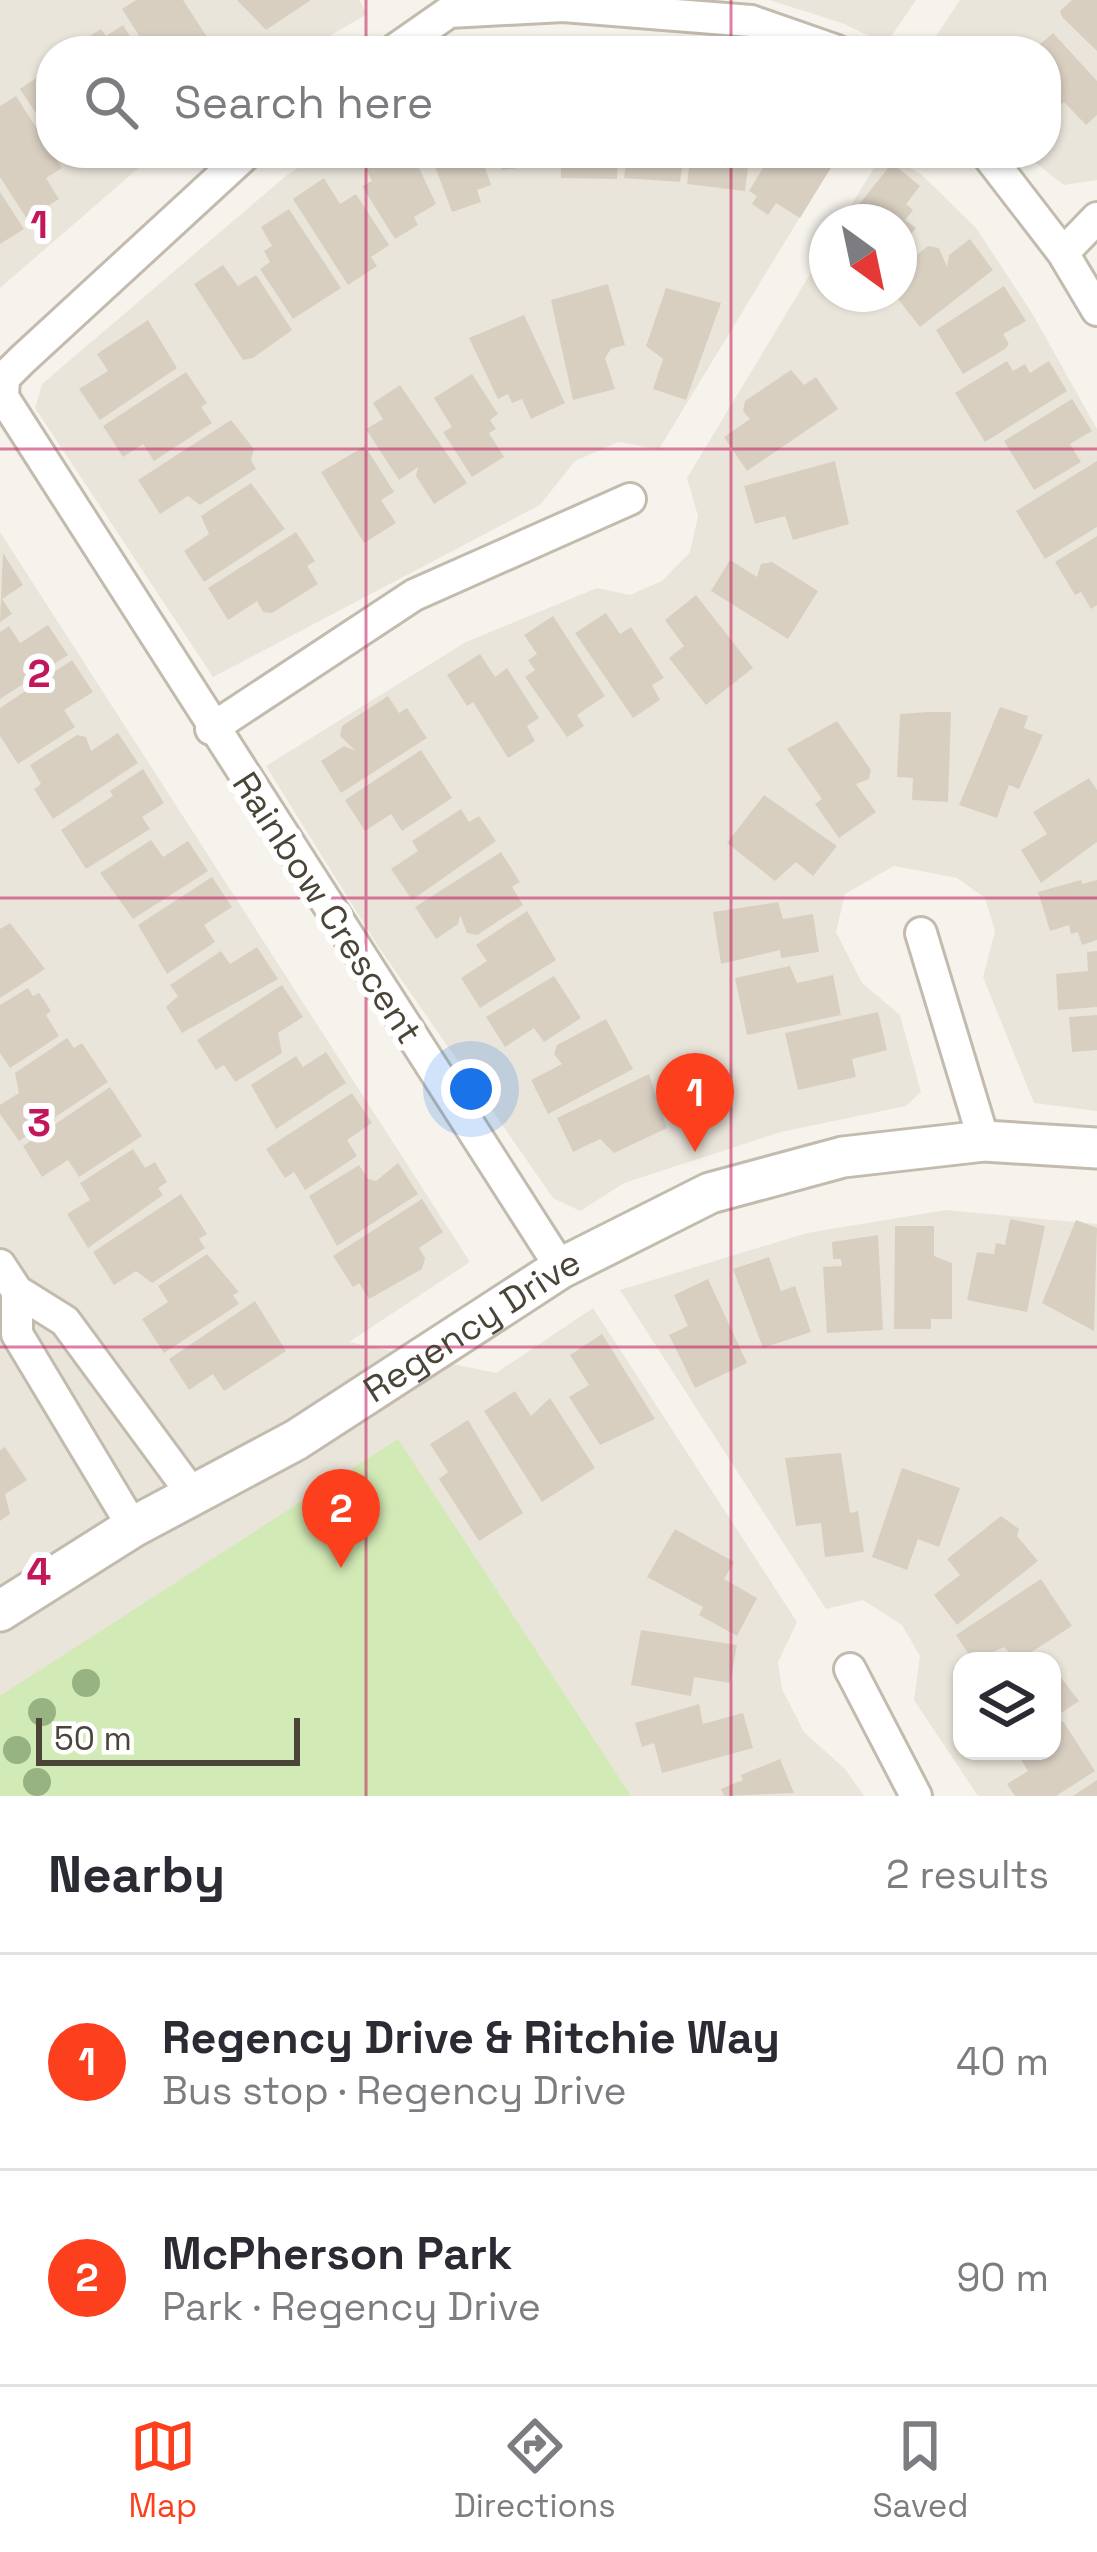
<!DOCTYPE html>
<meta charset="utf-8">
<style>
body{margin:0;font-family:"Space Grotesk",sans-serif;background:#f2f2f3;color:#2b2b33}
.controls{position:absolute;right:36px;bottom:36px;display:grid;overflow:hidden;border-radius:24px;box-shadow:0 3px 9px #0004}
.controls button{width:108px;height:108px;display:grid;place-items:center;padding:0;border:0;border-bottom:3px solid #e1e1e2;background:#fff;color:#2b2b33;font:60px sans-serif}
.compass{position:absolute;left:809px;top:204px;width:108px;height:108px;border-radius:50%;background:#fff;box-shadow:0 3px 9px #0004;rotate:147deg}
.scale{position:absolute;left:36px;bottom:30px;width:264px;box-sizing:border-box;padding-left:12px;border:6px solid #4b4439;border-top:0;font-size:33px;line-height:42px;white-space:nowrap;color:#4b4439;-webkit-text-stroke:9px #fff;paint-order:stroke}
.you{position:absolute;left:471px;top:1089px;width:42px;height:42px;margin:-30px;border:9px solid #fff;border-radius:50%;background:#1a73e8;box-shadow:0 0 0 18px #1a73e833}
.badge{display:grid;place-items:center;width:78px;height:78px;border-radius:50%;background:#fc3f1d;color:#fff;font-size:39px;font-weight:700}
.pin{position:absolute;translate:-50% -99px;filter:drop-shadow(0 3px 6px #0008)}
.pin::after{content:'';position:absolute;top:63px;width:42px;height:36px;background:inherit;clip-path:polygon(0 0,100% 0,50% 100%)}
.list{margin:0;padding:0;list-style:none}
h2{display:flex;justify-content:space-between;align-items:center;height:156px;margin:0;padding:0 48px;font-size:51px}
h2 small{font-size:39px;font-weight:400;color:#7c7c81}
.list li{display:grid;grid-template-columns:78px 1fr auto;gap:36px;align-items:center;box-sizing:border-box;height:216px;padding:0 48px;border-top:3px solid #e1e1e2}
.list b{display:block;font-size:45px;white-space:nowrap}
.list p{margin:0;font-size:39px;white-space:nowrap;color:#7c7c81}
.list em{font-size:39px;font-style:normal;color:#7c7c81}
.icon{flex:none;width:66px;height:66px;fill:none;stroke:currentColor;stroke-width:2;stroke-linecap:round;stroke-linejoin:round}
.map{position:relative;flex:none;width:1097px;height:1796px;overflow:hidden}
.search{position:absolute;background:#fff;box-shadow:0 3px 9px #0004;left:36px;right:36px;top:36px;height:132px;display:flex;align-items:center;gap:30px;box-sizing:border-box;padding:0 42px;border-radius:48px;color:#7c7c81;font-size:45px}
.sheet{height:588px;background:#fff}
nav{display:flex;justify-content:space-around;align-items:center;box-sizing:border-box;height:168px;border-top:3px solid #e1e1e2;background:#fff;font-size:33px;color:#7c7c81}
nav a{display:grid;justify-items:center;gap:6px}
nav .on{color:#fc3f1d}
.map>svg:first-child{display:block}
</style>
<div class="map">
<svg width="1097" height="1796" viewBox="0 0 1097 1796">
<rect width="100%" height="100%" fill="#f6f3ec"/>
<!-- residential -->
<path fill="#eae5da" fill-rule="evenodd" d="M0 0H359L367 14 304 51H51V153H156L0 288Z
M769 0H916L886 44 842 23Z
M960 0H1097V180L1064 185 1023 153H1046V51H926Z
M321 153H839L659 449 618 442 575 461 540 505 213 677 35 408 42 384 287 175Z
M883 153 921 174 976 228 1032 313 1097 429V1111L1034 1103 983 977 995 931 985 898 957 878 894 866 845 894 836 932 862 983 900 1015 921 1092 906 1106 781 1132 624 1183 580 1211 553 1198 378 946 266 766 466 642 597 588 630 595 662 581 690 552 698 516 687 478 827 246V294H899V222H841Z
M0 532 470 1262 349 1342 496 1373 593 1308 797 1622 778 1662 782 1689 804 1732 845 1769 864 1796H0Z
M946 1210 1097 1224V1796H978L914 1700 920 1656 902 1625 863 1600 826 1609 620 1290 807 1233ZM962 1661H1052V1751H962Z"/>
<!-- green -->
<path fill="#d2eab5" d="M398 1439 631 1796H0V1696Z"/>
<!-- building -->
<path fill="#d8cfc1" d="M136 0H183L216 51H149L122 9Z
M237 0H311L266 30Z
M1072 0H1097V51L1062 17 1060 11Z
M123 25 139 51 71 48 101 29 106 36Z
M1053 33 1097 81V115L1086 125 1064 102 1052 113 1046 111V51H1032Z
M51 68V136L20 89Z
M16 96 62 168 46 178 59 199 27 219 0 177V106Z
M83 153H108L91 164Z
M367 153H412L436 204 414 217 418 225 395 239 362 186 372 181 366 170 374 164Z
M430 153H480L491 185 477 190 481 202 452 212Z
M499 153H550L551 164 502 170Z
M561 153H618L617 179 561 178Z
M627 153H684L680 182 624 178Z
M691 153H750L745 191 687 184Z
M772 153H840L800 218 776 203 768 215 752 204 757 196 749 191Z
M892 163 920 186 906 204 913 210 905 220 916 228 899 248V222H845Z
M324 178 340 204 356 194 389 245 371 257 377 266 348 285 293 199Z
M0 192 24 229 0 244Z
M289 209 341 288 293 319 260 269 270 262 264 251 272 246 261 227Z
M970 239 993 270 920 327 894 294H899V269L928 246 939 248 947 267 949 255Z
M223 265 238 286 256 275 292 330 253 358 243 360 194 284Z
M608 284 625 345 611 349 605 358 615 389 573 400 551 300Z
M1004 286 1026 321 1003 334 1009 344 1005 349 963 374 936 330Z
M666 288 721 303 686 400 653 389 663 359 646 346Z
M524 315 565 403 531 419 522 399 512 403 508 394 498 399 469 338Z
M148 320 177 368 100 420 79 389 108 371 97 354Z
M1007 361 1013 371 1025 364 1030 373 1049 361 1067 391 985 442 955 393Z
M791 370 804 385 816 377 838 409 747 471 724 437 750 419 743 411 745 401Z
M186 372 207 403 201 407 212 423 154 461 143 444 123 457 103 426Z
M472 374 498 414 490 420 496 429 489 433 504 457 472 477 443 432 452 427 434 398Z
M400 385 467 483 434 504 416 476 418 467 399 480 366 429 383 419 373 403Z
M1072 399 1092 431 1070 444 1081 462 1034 490 1004 441Z
M231 420 254 449 251 460 256 469 200 505 188 496 160 514 138 480Z
M365 446 394 492 381 500 396 523 364 543 321 472Z
M835 461 849 524 793 540 785 516 755 524 744 486Z
M1097 461V527L1045 559 1016 511Z
M251 483 285 529 204 582 184 551 209 534 201 516Z
M296 532 315 561 307 566 318 584 272 613 263 612 257 601 228 620 208 588Z
M1097 536V605L1091 609 1081 592 1075 595 1055 562Z
M3 553 23 585 2 599 12 614 0 622Z
M730 560 757 577 761 564 772 562 818 591 788 639 711 591Z
M696 595 753 668 706 705 669 658 684 646 665 620Z
M606 613 620 634 631 627 664 678 652 685 660 700 633 718 575 633Z
M553 616 605 696 577 715 584 726 567 737 525 677 535 670 528 660 537 654 524 635Z
M48 625 68 655 0 699V632L9 626 20 643Z
M480 654 495 677 507 668 539 718 527 726 535 741 508 758 473 702 467 706 447 675Z
M72 660 93 692 64 710 75 727 18 764 0 736V708Z
M388 696 399 713 407 708 427 738 341 793 321 761 344 746 356 751 340 736 342 726Z
M1000 707 1028 716 1024 728 1043 735 1019 789 1009 785 997 818 959 805Z
M927 712H951L948 802 912 800 913 778 897 777 900 714Z
M837 721 871 770 869 779 856 784 876 812 839 838 815 804 822 799 787 749Z
M118 733 138 763 53 819 34 789 41 784 30 765 77 735 86 737 91 751Z
M421 750 452 798 402 831 391 814 365 831 345 800Z
M143 769 164 803 142 817 150 829 86 869 61 830 113 796 110 791Z
M1089 778 1097 790V842L1041 883 1021 850 1047 834 1033 812Z
M764 795 837 846 813 876 796 862 775 881 727 843Z
M461 809 469 822 479 816 496 841 412 900 391 869 418 851 412 841Z
M151 840 163 857 188 841 208 871 133 919 100 873Z
M501 852 520 882 512 887 523 905 477 935 467 933 460 915 458 924 436 939 415 907Z
M212 877 232 907 204 925 215 942 167 974 138 925Z
M1081 880 1082 884 1097 880V940L1082 945 1078 932 1071 934 1069 925 1050 931 1038 892Z
M778 902 783 919 813 914 819 952 781 958 780 950 721 964 713 912Z
M527 911 556 960 480 1008 461 978 487 961 476 945Z
M10 923 45 969 0 998V929Z
M257 947 278 979 182 1033 166 1007 178 996 170 985 221 951 230 964Z
M1097 951V1007L1058 1010 1056 974 1088 971 1087 952Z
M790 966 797 983 833 975 841 1015 747 1035 735 978Z
M554 976 581 1018 544 1042 534 1028 505 1047 486 1017Z
M282 985 303 1017 278 1033 282 1053 235 1082 224 1065 216 1070 197 1040Z
M28 988 33 996 39 993 51 1011 46 1015 59 1036 10 1068 0 1053V1005Z
M878 1012 887 1050 852 1059 856 1077 798 1090 785 1033Z
M1097 1015V1050L1072 1052 1069 1017Z
M606 1019 633 1069 548 1114 531 1080 562 1064 554 1054 557 1045Z
M67 1038 74 1048 82 1043 108 1082 19 1141 0 1114V1105L19 1093 15 1073Z
M326 1052 346 1083 276 1129 251 1085 296 1056 303 1067Z
M649 1074 667 1128 614 1153 600 1139 573 1152 557 1118Z
M110 1087 142 1136 79 1177 68 1160 42 1177 23 1146Z
M352 1093 372 1123 347 1140 357 1156 305 1190 294 1172 285 1178 266 1149Z
M133 1149 145 1168 155 1162 167 1182 158 1188 163 1195 88 1248 67 1214 90 1200 80 1183Z
M398 1163 418 1194 337 1246 309 1196 359 1165 368 1179 376 1181Z
M181 1194 207 1234 199 1239 205 1248 152 1283 136 1271 114 1285 93 1252Z
M422 1199 443 1232 419 1248 425 1258 422 1269 369 1299 359 1283 353 1287 333 1256Z
M1010 1219 1045 1226 1027 1312 967 1300 977 1252 994 1254 996 1243 1005 1245Z
M1076 1220 1097 1228 1094 1331 1042 1303Z
M895 1226H934V1256L952 1263V1319H931V1329H894Z
M878 1235 883 1330 827 1333 823 1267 842 1266 841 1259H833L832 1242Z
M207 1254 239 1292 233 1295 239 1304 164 1353 142 1319 168 1302 158 1286Z
M769 1257 781 1291 795 1286 811 1332 763 1348 733 1269Z
M708 1279 747 1363 695 1388 669 1335 688 1326 674 1295Z
M255 1301 286 1351 224 1391 213 1374 189 1390 169 1359Z
M602 1334 655 1419 600 1445 569 1397 589 1385 570 1355Z
M515 1391 531 1416 550 1398 595 1468 542 1502 484 1411Z
M468 1420 523 1513 479 1541 439 1479 448 1472 430 1444Z
M5 1447 27 1480 5 1494 10 1514 0 1521V1450Z
M841 1453 850 1513 858 1511 864 1552 825 1557 821 1523 796 1526 785 1458Z
M902 1468 960 1488 939 1547 918 1539 907 1570 872 1557Z
M1001 1516 1019 1529 1017 1536 1038 1561 957 1625 934 1595 960 1575 947 1559Z
M675 1529 734 1562 724 1579 757 1598 737 1636 699 1615 703 1607 647 1577Z
M1041 1579 1072 1626 1017 1661 1004 1647 973 1661 956 1635Z
M641 1630 737 1645 730 1683 694 1677 691 1696 631 1685Z
M1052 1666 1079 1701 1052 1719Z
M699 1704 703 1724 743 1713 753 1748 662 1773 654 1743 642 1747 635 1723Z
M1063 1721 1095 1771 1056 1796H1015L1007 1784 1028 1771 1017 1753 1052 1751V1728Z
M780 1759 794 1793 724 1796 721 1789 743 1780 741 1775Z
M1097 1780V1796H1073Z"/>
<g fill="none" stroke-linecap="round" stroke-linejoin="round">
<!-- minor casing -->
<g stroke="#c2bbae" stroke-width="36">
<path id="minor" d="M393 51 449 12 563 6 751 21 837 51
M247 153 22 360 4 378 3 397 561 1268
M986 153 1063 253 1097 310
M1063 253 1097 218
M211 729 414 595 630 499
M921 933 984 1141
M0 1265 17 1291 65 1321 193 1495
M17 1291V1334L133 1527
M850 1669 916 1796"/>
</g>
<!-- tertiary casing -->
<g stroke="#c2bbae" stroke-width="45">
<g id="tertiary">
<path id="s1" d="M0 1611 133 1527 296 1440 561 1268 710 1193 843 1157 984 1141 1097 1148"/>
</g>
</g>
<!-- minor -->
<use href="#minor" stroke="#fff" stroke-width="30"/>
<!-- tertiary -->
<use href="#tertiary" stroke="#fff" stroke-width="39"/>
</g>
<!-- trees -->
<g fill="#97b381">
<circle cx="86" cy="1683" r="14"/>
<circle cx="42" cy="1712" r="14"/>
<circle cx="17" cy="1750" r="14"/>
<circle cx="37" cy="1782" r="14"/>
</g>
<!-- grid -->
<path fill="none" stroke="#c2185b" stroke-width="3" stroke-opacity="0.55" d="M366 0V51M731 0V51M366 153V1796M731 153V1796M0 449H1097M0 898H1097M0 1347H1097"/>
<g text-anchor="middle" dominant-baseline="central" stroke-width="12" stroke-linejoin="round" paint-order="stroke">
<!-- street labels -->
<g font-size="36" fill="#4b4439" stroke="#fff">
<text transform="translate(327 908) rotate(57)">Rainbow Crescent</text>
<text stroke="none"><textPath href="#s1" startOffset="552">Regency Drive</textPath></text>
</g>
</g>
<g font-size="39" text-anchor="middle" font-weight="bold" fill="#c2185b" stroke="#fff" stroke-width="12" stroke-linejoin="round" paint-order="stroke">
<text x="39" y="238">1</text>
<text x="39" y="687">2</text>
<text x="39" y="1136">3</text>
<text x="39" y="1585">4</text>
</g>
</svg>
<div class="controls">
<button><svg class="icon" aria-label="layers" viewBox="0 0 24 24"><path d="M12 4l9 5-9 5-9-5zM3 14l9 5 9-5"/></svg></button>
</div>
<svg class="compass" viewBox="-18 -18 36 36"><path d="M0-13l5 13h-10z" fill="#e53935"/><path d="M0 13l5-13h-10z" fill="#7c7c81"/></svg>
<div class="scale">50 m</div>
<div class="you"></div>
<div class="pin badge" style="left:695px;top:1152px">1</div>
<div class="pin badge" style="left:341px;top:1568px">2</div>
<div class="search"><svg class="icon" aria-label="search" viewBox="0 0 24 24"><circle cx="10" cy="10" r="6"/><path d="M15 15l6 6"/></svg>Search here</div>
</div>
<section class="sheet">
<h2>Nearby<small>2 results</small></h2>
<ul class="list">
<li><span class="badge">1</span><div><b>Regency Drive &amp; Ritchie Way</b><p>Bus stop · Regency Drive</p></div><em>40 m</em></li>
<li><span class="badge">2</span><div><b>McPherson Park</b><p>Park · Regency Drive</p></div><em>90 m</em></li>
</ul>
</section>
<nav>
<a class="on"><svg class="icon" aria-label="map" viewBox="0 0 24 24"><path d="M3 6l6-2 6 2 6-2v14l-6 2-6-2-6 2zM9 4v14M15 6v14"/></svg>Map</a>
<a><svg class="icon" aria-label="directions" viewBox="0 0 24 24"><path d="M12 3l9 9-9 9-9-9zM9 14v-3h6M13 9l2 2-2 2"/></svg>Directions</a>
<a><svg class="icon" aria-label="saved" viewBox="0 0 24 24"><path d="M7 4h10v16l-5-4-5 4z"/></svg>Saved</a>
</nav>
